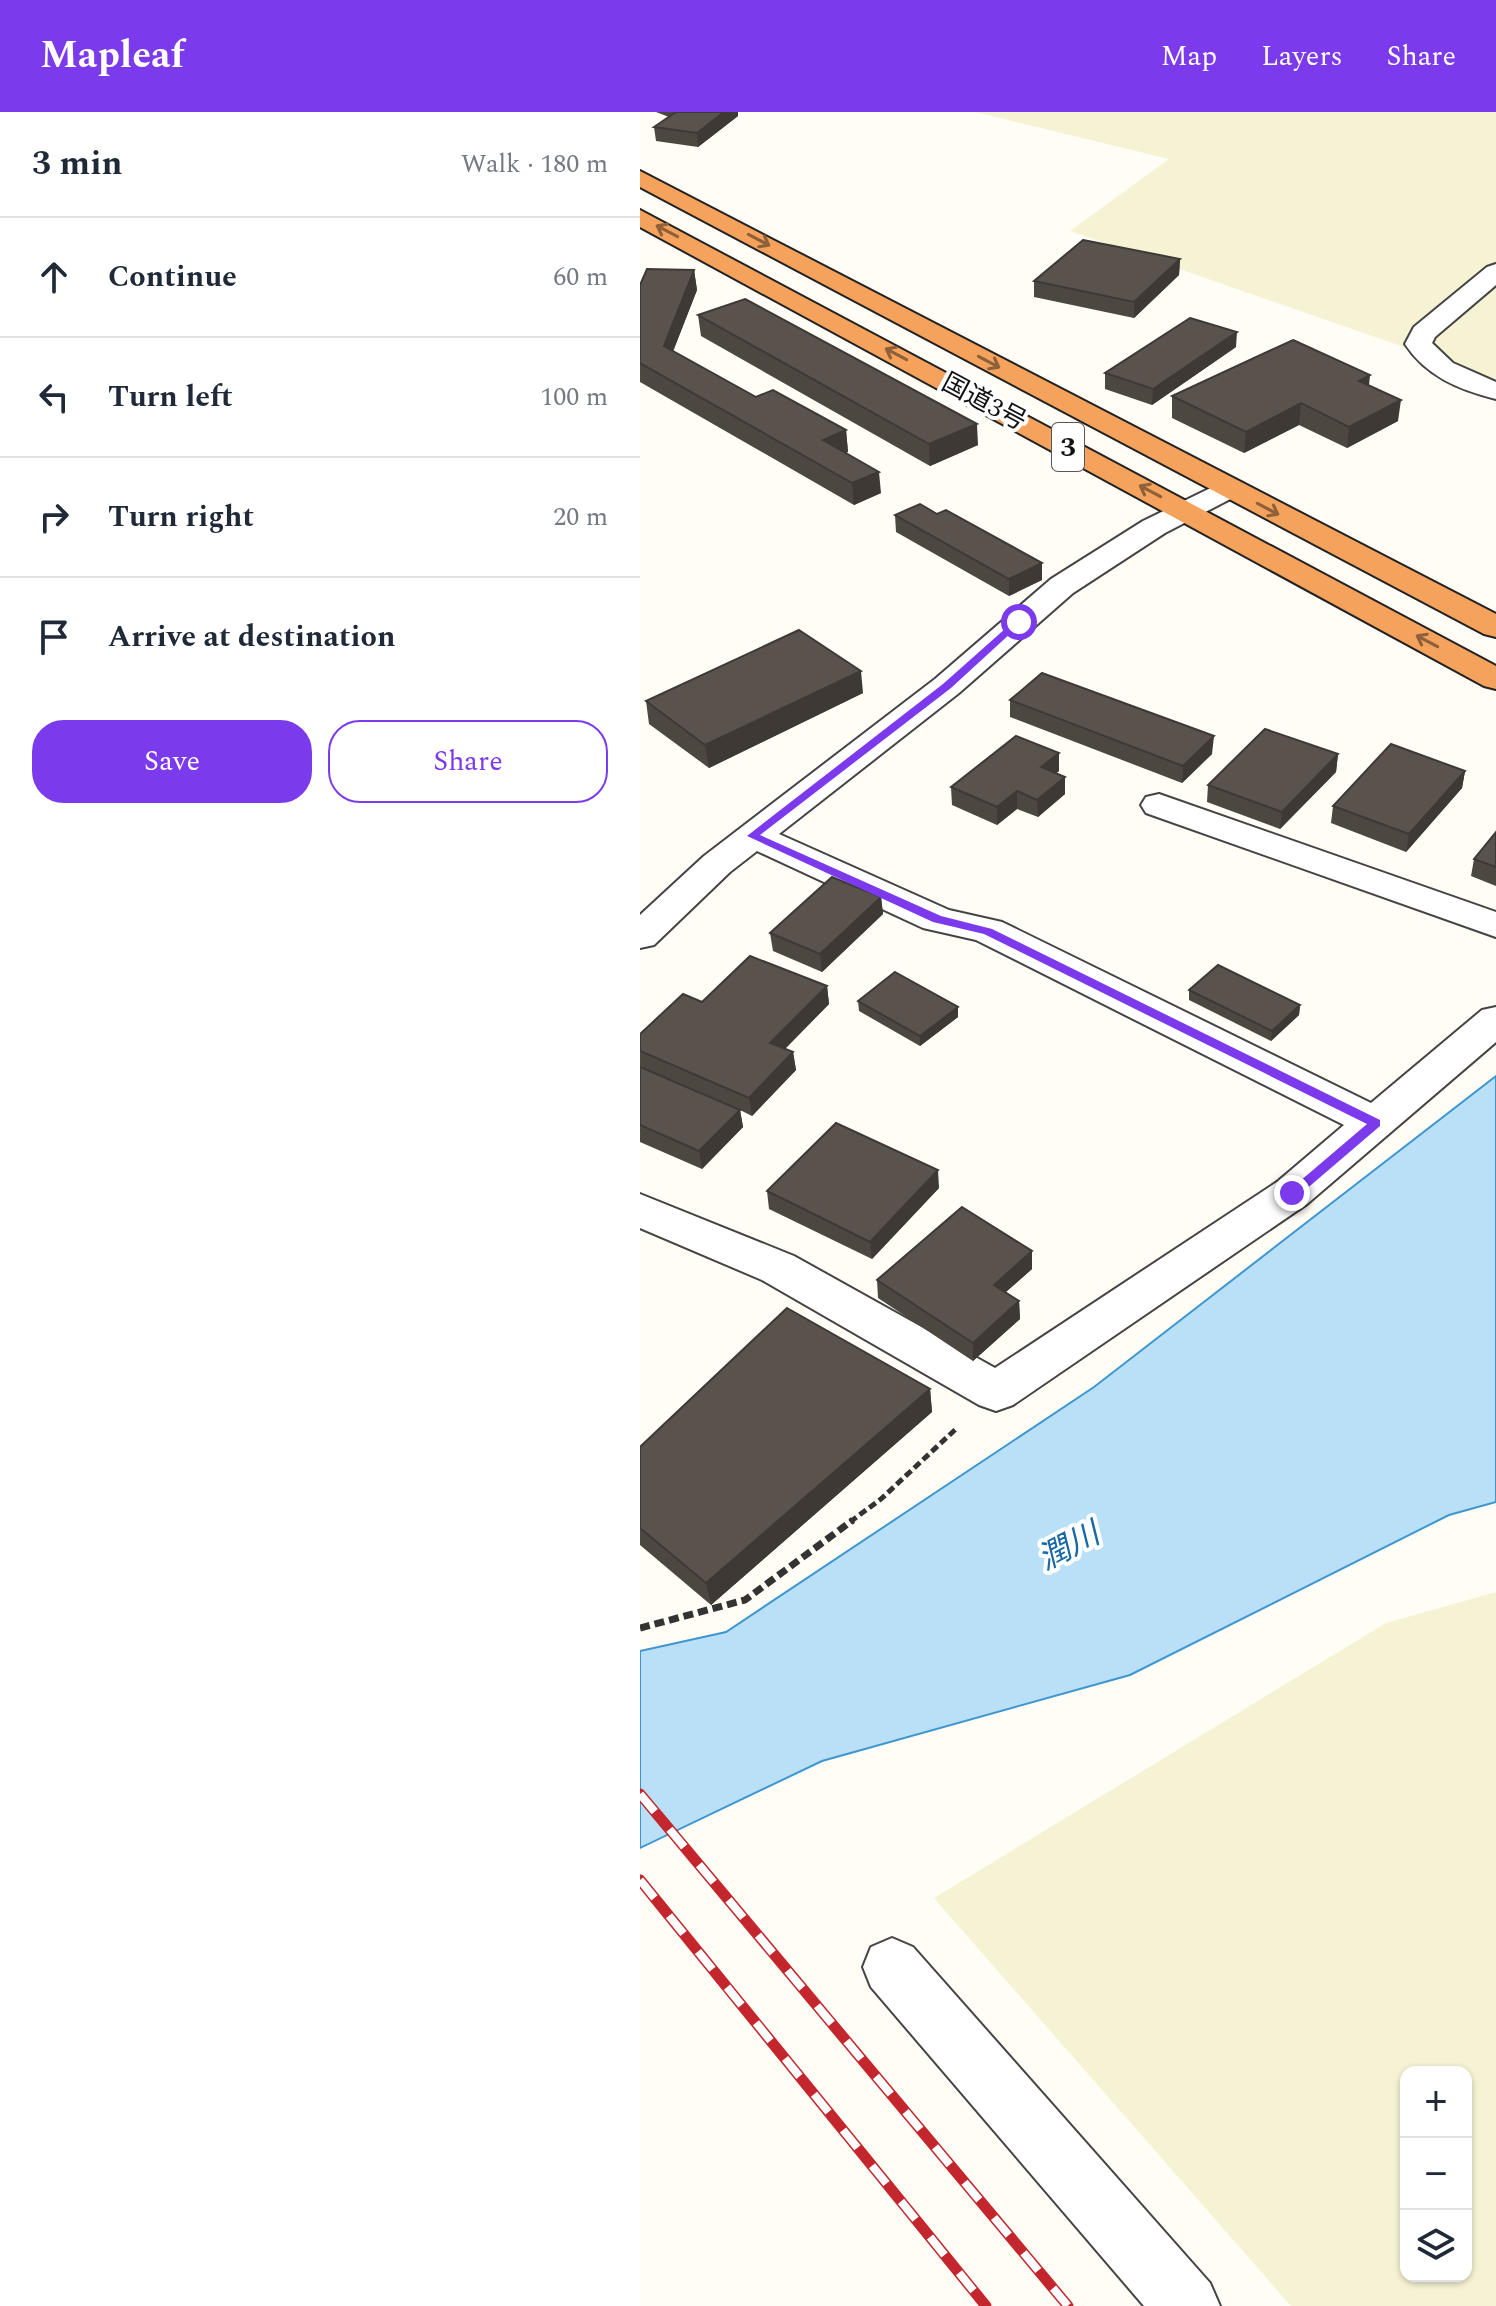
<!DOCTYPE html>
<meta charset="utf-8">
<style>
body{margin:0;font-family:Spectral,"Noto Sans JP",serif;background:#f6f6f7;color:#1f2937}
.controls{position:absolute;right:24px;bottom:24px;display:grid;overflow:hidden;border-radius:16px;box-shadow:0 2px 6px #0004}
.controls button{width:72px;height:72px;display:grid;place-items:center;padding:0;border:0;border-bottom:2px solid #e0e1e3;background:#fff;color:#1f2937;font:40px sans-serif}
.stop{position:absolute;width:24px;height:24px;margin:-18px;border:6px solid #7c3aed;border-radius:50%;background:#fff}
.stop.end{background:#7c3aed;border-color:#fff;box-shadow:0 2px 8px #0008}
.list{margin:0;padding:0;list-style:none}
h2{display:flex;justify-content:space-between;align-items:center;height:104px;margin:0;padding:0 32px;font-size:34px}
h2 small{font-size:26px;font-weight:400;color:#747a83}
.list li{display:grid;grid-template-columns:52px 1fr auto;gap:24px;align-items:center;box-sizing:border-box;height:120px;padding:0 32px;border-top:2px solid #e0e1e3}
.list b{display:block;font-size:30px;white-space:nowrap}
.list em{font-size:26px;font-style:normal;color:#747a83}
.actions{display:flex;gap:16px;padding:24px 32px}
.actions a{flex:1;padding:18px 0;border:2px solid #7c3aed;border-radius:32px;text-align:center;font-size:28px;color:#7c3aed}
.actions .main{background:#7c3aed;color:#fff}
.icon{flex:none;width:44px;height:44px;fill:none;stroke:currentColor;stroke-width:2;stroke-linecap:round;stroke-linejoin:round}
.map{position:relative;flex:none;width:856px;height:2194px;overflow:hidden}
header{display:flex;align-items:center;gap:48px;box-sizing:border-box;height:112px;padding:0 40px;background:#7c3aed;color:#fff}
header strong{font-size:38px}
nav{display:flex;gap:44px;margin-inline-start:auto;font-size:28px}
main{display:flex}
aside{flex:1;background:#fff}
.map>svg:first-child{display:block}
</style>
<header>
<strong>Mapleaf</strong>
<nav><a>Map</a><a>Layers</a><a>Share</a></nav>
</header>
<main>
<aside>
<h2>3 min<small>Walk · 180 m</small></h2>
<ul class="list">
<li><svg class="icon" aria-label="ahead" viewBox="0 0 24 24"><path d="M12 20V5M6 11l6-6 6 6"/></svg><div><b>Continue</b></div><em>60 m</em></li>
<li><svg class="icon" aria-label="left" viewBox="0 0 24 24"><path d="M17 20v-9H6M10 6l-5 5 5 5"/></svg><div><b>Turn left</b></div><em>100 m</em></li>
<li><svg class="icon" aria-label="right" viewBox="0 0 24 24"><path d="M7 20v-9h11M14 6l5 5-5 5"/></svg><div><b>Turn right</b></div><em>20 m</em></li>
<li><svg class="icon" aria-label="arrive" viewBox="0 0 24 24"><path d="M6 21V4h12l-3 4 3 4H6"/></svg><div><b>Arrive at destination</b></div></li>
</ul>
<div class="actions"><a class="main">Save</a><a>Share</a></div>
</aside>
<div class="map">
<svg width="856" height="2194" viewBox="0 0 856 2194">
<rect width="100%" height="100%" fill="#fffdf5"/>
<!-- farmland -->
<path fill="#f6f3d4" fill-rule="evenodd" d="M335 0H856V267L430 119 529 47Z
M856 1480V2194H651L294 1786 746 1511ZM826 1960V2164H766V1960Z"/>
<!-- water -->
<path fill="#b9e0f7" stroke="#3f96cf" stroke-width="2" d="M856 964V1390L809 1403 490 1563 182 1649 0 1736V1539L86 1520 454 1275Z"/>
<g fill="none" stroke-linecap="round" stroke-linejoin="round">
<!-- minor casing -->
<g stroke="#444" stroke-width="4">
<path id="minor" d="M856 152V173L795 225 792 231 813 251 856 270V287C819 278 786 264 765 232L774 215 847 155Z
M589 367 600 370 604 376 600 382 525 421 433 481 319 581 139 722 309 798 362 810 731 991 842 898 856 895V930L667 1092 373 1293 356 1299 339 1293 122 1168 0 1116V1082L154 1144 355 1256 637 1070 704 1013 336 828 283 816 117 739 90 760 14 833 0 836V803L64 744 295 567 411 467 503 409Z
M519 682 856 800V825L506 701 501 693 506 685Z
M252 1826 273 1835 570 2171 580 2194H504L231 1875 223 1855 231 1835Z"/>
</g>
<!-- highway casing -->
<g stroke="#222" stroke-width="4">
<path id="highway" d="M0 59 856 502V525L844 522 0 75Z
M0 98 856 554V577L844 574 0 115Z"/>
</g>
<!-- path-far1 -->
<path stroke="#333" stroke-width="5" stroke-dasharray="8 4" stroke-linecap="butt" d="M210 1410 241 1387 318 1315"/>
<!-- path -->
<path stroke="#333" stroke-width="7" stroke-dasharray="10 5" stroke-linecap="butt" d="M0 1516 105 1488 213 1408"/>
<!-- minor -->
<use href="#minor" fill="#fff" fill-rule="evenodd"/>
<!-- highway -->
<use href="#highway" fill="#f5a25d" fill-rule="evenodd"/>
<!-- rail casing -->
<g stroke="#c4262e" stroke-width="11">
<path id="rail" d="M0 1682 428 2194
M0 1768 346 2194"/>
</g>
<!-- rail -->
<use href="#rail" stroke="#fff" stroke-width="8" stroke-dasharray="23" stroke-linecap="butt"/>
</g>
<!-- wall -->
<path fill="#4d4742" d="M16 0H98V4L58 35 16 29 14 15 29 5Z
M540 147 539 163 494 206 394 185V169Z
M54 158 57 178 33 239 116 285 206 318 208 340 205 341 241 381 214 393 0 270V173Z
M58 203 338 333 290 354 61 224Z
M596 235 512 293 465 277V261Z
M729 273 758 309 707 336 659 313 604 341 532 306V284Z
M297 402 402 468 369 484 256 420 255 403Z
M223 581 69 656 9 612 6 589Z
M370 588 572 642 542 671 370 605Z
M419 641V659L416 661 425 665V682L398 705 377 697 357 713 312 693 311 675Z
M698 642 696 660 640 717 567 690 568 673Z
M825 659 822 676 766 740 691 711 693 694Z
M856 720V774L831 764 834 747Z
M241 785 243 802 182 860 133 839 130 821Z
M187 874 189 892 145 937 153 940 156 958 112 1004 100 998 103 1015 62 1057 0 1030V922Z
M549 878 660 893 659 903 631 929 549 888Z
M218 889 318 905 280 934 219 899Z
M299 1076 232 1147 129 1097 127 1079Z
M392 1139V1157L366 1180 379 1189 380 1207 333 1249 238 1186 237 1168Z
M290 1277 292 1300 71 1493 0 1433V1335Z"/>
<!-- shaded-wall -->
<path fill="#3f3936" d="M84 0H98V4L58 35 57 21Z
M540 147 539 163 494 206V190Z
M54 158 57 178 27 255 24 234Z
M597 220 596 235 512 293 513 277Z
M730 263 728 284 719 269Z
M761 288 758 309 707 336 709 315Z
M661 291 659 313 604 341 606 320Z
M337 312 338 333 290 354 289 332Z
M206 318 208 340 185 350 183 328Z
M239 360 241 381 214 393 212 371Z
M402 451V468L369 484V467Z
M221 559 223 581 69 656 65 633Z
M574 624 572 642 542 671 543 654Z
M419 641V659L402 673 401 655Z
M698 642 696 660 640 717 642 700Z
M825 659 822 676 766 740 769 722Z
M425 665V682L398 705 397 688Z
M377 679V697L357 713V695Z
M241 785 243 802 182 860 180 842Z
M187 874 189 892 133 949 130 931Z
M660 893 659 903 631 929 632 919Z
M318 895V905L280 934V924Z
M153 940 156 958 112 1004 109 986Z
M100 998 103 1015 62 1057 59 1039Z
M298 1058 299 1076 232 1147 230 1130Z
M392 1139V1157L354 1190V1173Z
M379 1189 380 1207 333 1249V1231Z
M290 1277 292 1300 71 1493 66 1471Z"/>
<!-- building -->
<path fill="#5a524d" stroke="#3f3936" stroke-width="2" d="M36 0H84L57 21 14 15Z
M443 128 540 147 494 190 394 169Z
M7 157 54 158 24 234 116 285 133 278 206 318 183 328 239 360 212 371 0 251V173Z
M105 187 337 312 289 332 58 203Z
M550 206 597 220 513 277 465 261Z
M653 228 730 263 719 269 761 288 709 315 661 291 606 320 532 284Z
M280 392 297 402 306 398 402 451 369 467 255 403Z
M159 518 221 559 65 633 6 589Z
M402 561 574 624 543 654 370 588Z
M625 617 698 642 642 700 568 673Z
M376 624 419 641 401 655 425 665 397 688 377 679 357 695 311 675Z
M751 632 825 659 769 722 693 694Z
M856 720V755L834 747Z
M192 765 241 785 180 842 130 821Z
M110 844 187 874 130 931 153 940 109 986 0 939V922L43 882 62 890Z
M578 853 660 893 632 919 549 878Z
M255 860 318 895 280 924 218 889Z
M0 955 100 998 59 1039 0 1013Z
M196 1011 298 1058 230 1130 127 1079Z
M322 1095 392 1139 354 1173 379 1189 333 1231 237 1168Z
M147 1196 290 1277 66 1471 0 1416V1335Z"/>
<!-- one-way arrows -->
<defs><path id="oneway-shaft" d="M-6 0H5M1.5-3L5.5 0L1.5 3" fill="none" stroke-width="1.6" stroke-linecap="round" stroke-linejoin="round" transform="scale(2)"/></defs>
<g stroke="#8e613b">
<use href="#oneway-shaft" transform="translate(27 119) rotate(-152)"/>
<use href="#oneway-shaft" transform="translate(119 128) rotate(28)"/>
<use href="#oneway-shaft" transform="translate(256 242) rotate(-152)"/>
<use href="#oneway-shaft" transform="translate(349 250) rotate(28)"/>
<use href="#oneway-shaft" transform="translate(510 379) rotate(-152)"/>
<use href="#oneway-shaft" transform="translate(628 397) rotate(28)"/>
<use href="#oneway-shaft" transform="translate(787 529) rotate(-152)"/>
</g>
<!-- route -->
<path fill="#7c3aed" d="M375 508 383 510 311 576 120 723 301 804 352 817 740 1008V1014L657 1085 652 1086 646 1081 727 1012 344 822 293 810 107 724 303 572Z"/>
<g text-anchor="middle" dominant-baseline="central" stroke-width="8" stroke-linejoin="round" paint-order="stroke">
<!-- far-street labels -->
<g font-size="26" fill="#111" stroke="#fff">
<text transform="translate(344 290) rotate(28)">国道3号</text>
</g>
<!-- shield labels -->
<rect fill="#fff" stroke="#585858" stroke-width="2" x="412" y="311" width="32" height="48" rx="6"/>
<g font-size="28" font-weight="bold" fill="#111">
<text x="428" y="335">3</text>
</g>
<!-- water labels -->
<g font-size="32" font-style="italic" fill="#1768a6" stroke="#fff">
<text transform="translate(429 1435) rotate(-28)">潤川</text>
</g>
</g>
</svg>
<div class="controls">
<button>+</button>
<button>−</button>
<button><svg class="icon" aria-label="layers" viewBox="0 0 24 24"><path d="M12 4l9 5-9 5-9-5zM3 14l9 5 9-5"/></svg></button>
</div>
<div class="stop" style="left:379px;top:510px"></div>
<div class="stop end" style="left:652px;top:1081px"></div>
</div>
</main>
